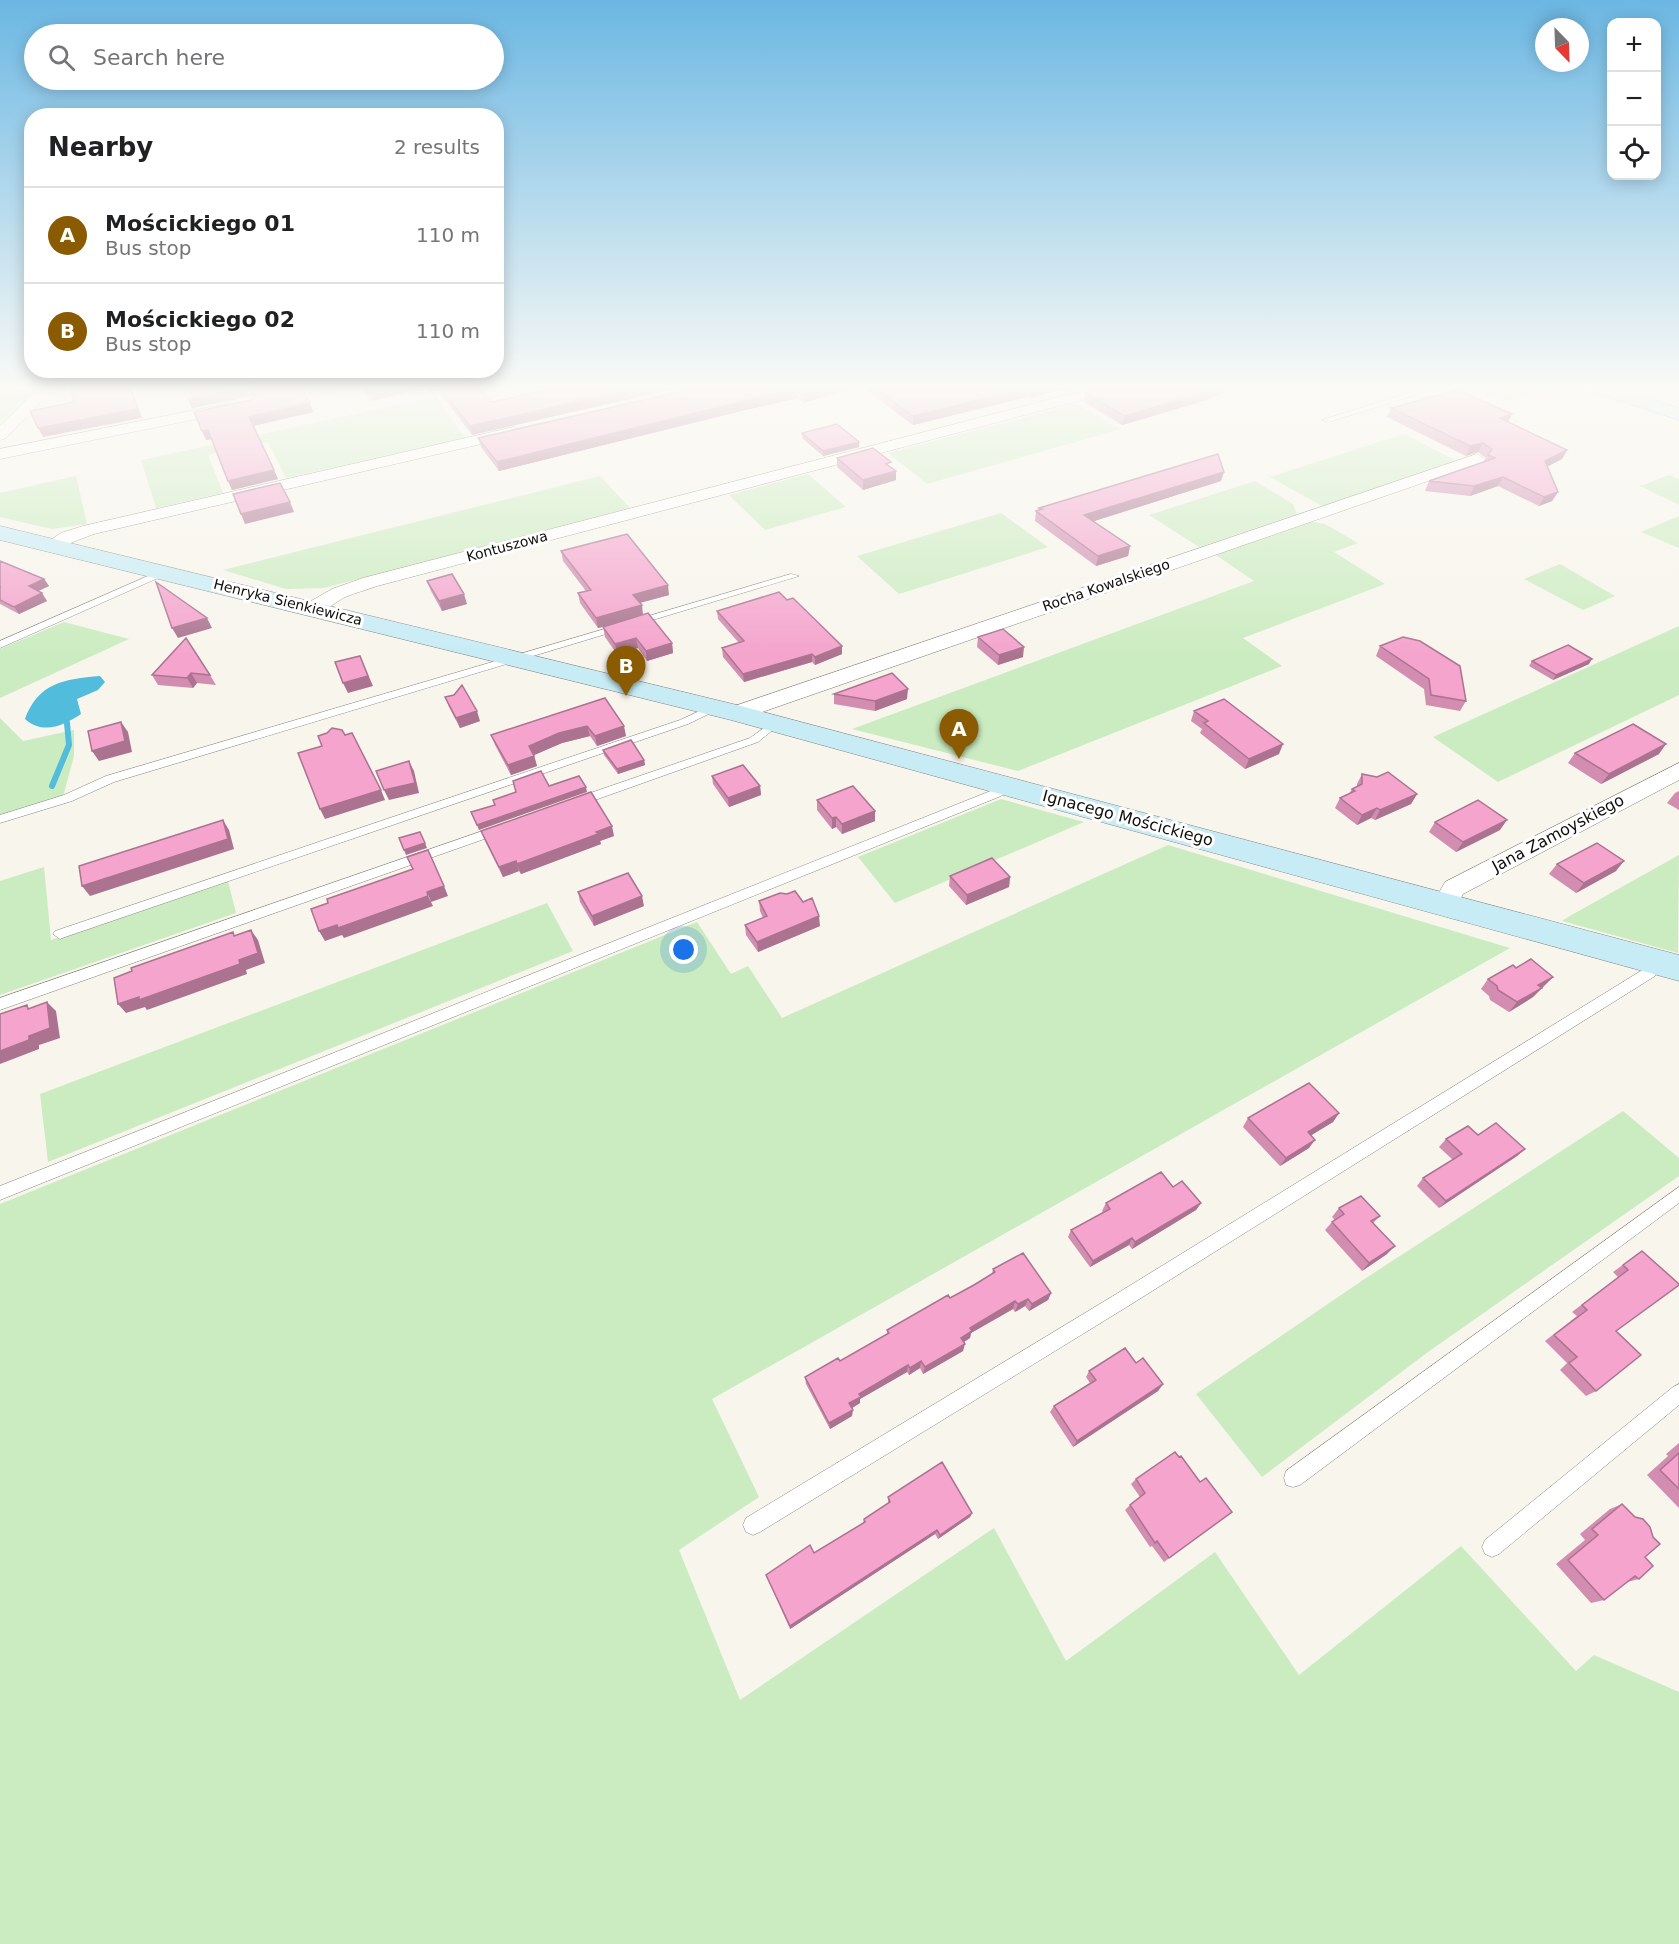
<!DOCTYPE html>
<meta charset="utf-8">
<style>
body{margin:0;font-family:"DejaVu Sans",sans-serif;background:#f2f2f2;color:#202124}
.controls{position:absolute;right:18px;top:18px;display:grid;overflow:hidden;border-radius:12px;box-shadow:0 3px 15px #0003}
.controls button{width:54px;height:54px;display:grid;place-items:center;padding:0;border:0;border-bottom:2px solid #e0e0e0;background:#fff;color:#202124;font:30px sans-serif}
.compass{position:absolute;left:1535px;top:18px;width:54px;height:54px;border-radius:50%;background:#fff;box-shadow:0 3px 15px #0003;rotate:157deg}
.you{position:absolute;left:684px;top:950px;width:21px;height:21px;margin:-15px;border:4px solid #fff;border-radius:50%;background:#1a73e8;box-shadow:0 0 0 9px #1a73e833}
.badge{display:grid;place-items:center;width:39px;height:39px;border-radius:50%;background:#8a5b00;color:#fff;font-size:20px;font-weight:700}
.pin{position:absolute;translate:-50% -50px;filter:drop-shadow(0 2px 3px #0008)}
.pin::after{content:'';position:absolute;top:32px;width:21px;height:18px;background:inherit;clip-path:polygon(0 0,100% 0,50% 100%)}
.list{margin:0;padding:0;list-style:none}
h2{display:flex;justify-content:space-between;align-items:center;height:78px;margin:0;padding:0 24px;font-size:26px}
h2 small{font-size:20px;font-weight:400;color:#757577}
.list li{display:grid;grid-template-columns:39px 1fr auto;gap:18px;align-items:center;box-sizing:border-box;height:96px;padding:0 24px;border-top:2px solid #e0e0e0}
.list b{display:block;font-size:22px;white-space:nowrap}
.list p{margin:0;font-size:20px;white-space:nowrap;color:#757577}
.list em{font-size:20px;font-style:normal;color:#757577}
.icon{flex:none;width:33px;height:33px;fill:none;stroke:currentColor;stroke-width:2;stroke-linecap:round;stroke-linejoin:round}
.map{position:relative;flex:none;width:1679px;height:1944px;overflow:hidden}
.search{position:absolute;background:#fff;box-shadow:0 3px 15px #0003;left:24px;top:24px;width:480px;height:66px;display:flex;align-items:center;gap:15px;box-sizing:border-box;padding:0 21px;border-radius:33px;color:#757577;font-size:22px}
.panel{position:absolute;background:#fff;box-shadow:0 3px 15px #0003;left:24px;top:108px;width:480px;height:270px;border-radius:24px}
.map>svg:first-child{display:block}
</style>
<div class="map">
<svg width="1679" height="1944" viewBox="0 0 1679 1944">
<rect width="100%" height="100%" fill="#f7f5ec"/>
<!-- green -->
<path fill="#cbecc0" d="M0 385H43L0 423Z
M1470 385H1560L1507 401Z
M436 397 465 438 286 478 268 442 208 455 223 493 156 508 141 460Z
M1076 404 1121 429 927 484 888 453Z
M1404 434 1457 461 1322 506 1270 477Z
M808 474 846 507 765 530 729 495Z
M1669 475 1679 479V505L1640 486Z
M76 476 87 524 52 529 0 517V493Z
M600 476 630 508 324 588 286 589 223 570Z
M1255 481 1293 504 1297 514 1199 547 1149 515Z
M1001 513 1048 547 899 594 857 556Z
M1679 516V548L1641 532Z
M1307 521 1325 524 1358 543 1334 552 1385 584 1243 638 1282 666 1018 771 852 729 1254 581 1213 553Z
M1560 564 1615 596 1583 610 1524 579Z
M64 622 129 639 0 698V649Z
M1679 626V695L1498 782 1433 737Z
M0 718 23 741 74 730V756L63 797 0 816Z
M1001 799 1084 822 895 903 858 857Z
M1168 845 1510 948 712 1399 759 1497 679 1550 740 1700 994 1528 1066 1661 1215 1552 1299 1675 1461 1546 1576 1671 1594 1655 1679 1692V1944H0V1204L697 922 731 974 748 966 782 1018Z
M1679 855 1678 953 1562 921 1568 917Z
M44 867 51 940 228 881 236 913 0 995V881Z
M547 903 573 951 48 1162 40 1094Z
M1623 1111 1679 1158V1176L1428 1352 1262 1477 1196 1394 1363 1280Z"/>
<!-- water -->
<path fill="#51bcdc" d="M100 676 105 682 98 690 77 699 81 714C63 726 43 735 25 719 38 683 64 679 100 676Z"/>
<g fill="none" stroke-linecap="round" stroke-linejoin="round">
<!-- stream -->
<path stroke="#51bcdc" stroke-width="6" d="M52 786 69 745 67 723"/>
<!-- lane casing -->
<g stroke="#86847c" stroke-width="1">
<path id="lane" d="M1435 385H1447L1329 422 1322 420Z
M164 569 167 570V574L0 648V641Z
M791 574 799 576 114 782 72 801 0 823V815L64 795 106 776Z
M715 704 720 707 719 709 688 724 65 937 60 939 53 934 55 931 680 720Z
M775 720 780 723 779 725 758 742 581 805 577 806 571 802 573 799 750 738Z
M1007 782 1013 786 1001 796 0 1200V1186L993 790Z
M500 825 504 826 506 829 504 832 0 1010V998Z
M1653 956 1658 957 1660 961 1655 976 1125 1308 760 1532 753 1535 746 1532 743 1525 746 1518 1113 1296 1644 969 1648 957Z
M1679 1187V1203L1300 1485 1293 1487 1286 1485 1284 1478 1286 1471Z
M1679 1384V1405L1499 1554 1492 1557 1485 1554 1482 1547 1485 1540 1673 1387Z"/>
</g>
<!-- street casing -->
<g stroke="#86847c" stroke-width="1">
<path id="street" d="M42 385H57L6 438 0 440V426Z
M323 385H350L348 388 316 395 309 391 311 388Z
M1105 385H1129L1127 388 377 586C366 590 355 593 345 597 332 604 321 616 306 612L303 608 306 604 332 589 363 578Z
M231 403 236 405 239 408 236 411 0 459V449Z
M514 427 522 432 520 435 94 534 52 550 46 549 43 545 61 533 83 526Z
M1477 454 1485 459 1483 462 745 718 737 720 729 718 726 713 729 708Z
M1679 763V780L1463 894 1454 912 1445 914 1436 912 1432 905 1445 882Z"/>
</g>
<!-- secondary casing -->
<g stroke="#86847c" stroke-width="1">
<path id="secondary" d="M1580 385H1607L1679 408V420L1583 389Z
M0 526 737 705 1679 955V981L731 720 0 540Z"/>
</g>
<!-- lane -->
<use href="#lane" fill="#fff" fill-rule="evenodd"/>
<!-- street -->
<use href="#street" fill="#fff" fill-rule="evenodd"/>
<!-- secondary -->
<use href="#secondary" fill="#c7ecf6" fill-rule="evenodd"/>
</g>
<!-- wall -->
<path fill="#d28db0" d="M182 385H300L310 403 313 412 253 426 278 479 232 490 211 439 206 440 252 399 249 397 192 408Z
M359 385H477L491 402H493L570 385H690L472 435 438 390 429 392 426 389 370 401Z
M709 385H1096L1068 392 1063 389 1030 398 1027 397 913 425 861 386 803 403 797 398 737 412 499 471 481 447 478 438Z
M1085 393 1222 394 1197 403 1122 425 1084 402Z
M1391 408 1512 414 1508 422 1567 450 1562 459 1547 467 1558 492 1552 501 1539 506 1498 486 1470 496 1425 491 1429 481 1484 462 1486 458 1478 452 1466 456 1387 417Z
M802 433 859 442V447L823 456 802 438Z
M837 458 891 467 896 480 863 490 837 467Z
M1221 481 1093 521 1130 546 1128 556 1096 566 1035 521 1036 511 1039 510V508Z
M561 551 669 595 640 603 643 615 672 643 673 653 647 661 638 648 617 654 605 637 603 627 598 628 580 603 578 593 586 591 563 561Z
M0 561 44 579 49 586 38 591 47 601 19 614 0 604Z
M427 581 467 604 442 611 431 591Z
M787 600 842 654 815 665 812 662 744 682 723 657 722 648 739 643 718 619 717 611Z
M978 637 1023 657 998 665 977 647Z
M186 638 210 675 216 685 197 683 193 688 158 685 152 675Z
M1380 646 1466 701 1460 711 1426 705 1424 689 1376 656Z
M1532 661 1589 664 1553 680 1529 666Z
M834 694 907 699 875 711 834 704Z
M445 697 480 721 460 728 449 707Z
M605 698 626 736 597 746 590 736 562 743 534 755 537 766 511 775 495 745 491 735Z
M1194 711 1279 754 1245 769 1200 733 1202 729 1191 721Z
M603 750 644 760 645 765 618 774 604 755Z
M1575 753 1659 754 1601 784 1568 763Z
M1362 774 1417 794 1411 804 1375 820 1371 818 1357 825 1335 808 1340 798 1349 794 1352 789 1357 786V784Z
M712 776 760 786 761 795 729 807 713 784Z
M1679 791V810L1667 803 1675 793Z
M817 800 875 821 842 834 836 827 832 829 817 810Z
M1435 822 1500 830 1456 852 1429 832Z
M481 831 614 836 600 841 601 844 521 874 519 871 503 877 485 841Z
M1557 864 1616 871 1576 893 1549 874Z
M950 876 1010 877 1009 887 966 905 949 886Z
M578 892 644 906 594 926 580 902Z
M759 901 803 902 820 926 758 952 746 935 745 925 763 918 760 911Z
M1516 968 1553 977 1533 997 1509 1012 1490 1000 1489 996 1481 989 1488 979Z
M1339 1113 1333 1122 1311 1135 1309 1148 1280 1166 1243 1127 1248 1118Z
M1478 1135 1525 1149 1517 1156 1439 1208 1417 1186 1423 1178 1453 1160 1439 1147 1446 1139Z
M1173 1187 1201 1203 1196 1210 1132 1249 1129 1245 1090 1267 1068 1237 1071 1230 1103 1212 1102 1211 1106 1203Z
M1339 1208 1380 1216 1373 1223 1387 1254 1362 1271 1325 1230 1332 1222 1335 1220 1332 1217Z
M1642 1251 1596 1391 1586 1396 1560 1370 1567 1363 1545 1341 1577 1316 1572 1312 1618 1277 1613 1272Z
M993 1269 1051 1293 1048 1300 1029 1311 1025 1306 1015 1312 1013 1309 971 1333 970 1338 964 1342 963 1351 923 1374 920 1368 909 1375 907 1372 860 1399V1403L852 1408V1416L830 1429 806 1384 805 1377 840 1361 887 1334V1330L950 1298 992 1274Z
M1136 1363 1163 1384 1158 1391 1073 1447 1050 1412 1054 1406 1090 1383 1086 1377 1089 1371Z
M1679 1443V1508L1647 1475 1668 1456 1666 1454Z
M1136 1479 1200 1482 1232 1512 1164 1562 1152 1546 1150 1547 1125 1510 1130 1505 1140 1497 1131 1484Z
M888 1497 972 1513 970 1517 938 1539 935 1534 790 1629 766 1575 814 1553 863 1523 864 1519 888 1503Z
M1622 1504 1645 1557 1639 1579 1627 1582 1604 1600 1591 1603 1556 1564 1585 1540 1580 1534 1610 1509Z"/>
<!-- shaded-wall -->
<path fill="#ab7390" d="M129 385H130L142 418 43 437 38 428Z
M402 385H425L426 389 370 401 367 392Z
M426 385H437L438 390 429 392Z
M652 385H690L472 435 470 426Z
M835 385H861V386L803 403V394Z
M1049 385H1064L1063 389 1030 398 1031 390Z
M1070 385H1096L1068 392Z
M1225 385 1222 394 1197 403 1122 425 1124 416Z
M245 388 249 397 192 408 188 399Z
M1028 388 1027 397 913 425V416Z
M797 389V398L737 412 499 471 497 462 736 403Z
M310 403 313 412 253 426 249 417Z
M1512 414 1508 423 1500 418Z
M208 430 212 439 206 440 202 431Z
M859 442V447L823 456V451Z
M1483 443 1478 452 1466 456 1470 446Z
M1567 450 1562 459 1540 470 1545 461Z
M274 470 278 479 232 490 228 481Z
M896 471V480L863 490V480Z
M1224 472 1221 481 1082 525 1084 515Z
M1503 477 1498 486 1470 496 1474 486Z
M1558 492 1552 501 1539 506 1544 497Z
M290 502 294 512 245 524 241 514Z
M1130 546 1128 556 1096 566 1098 556Z
M44 579 49 586 34 593 29 586Z
M668 585 669 595 635 604 633 595Z
M42 593 47 601 19 614 14 607Z
M464 594 467 604 442 611 439 601Z
M642 605 643 615 598 628 596 618Z
M207 618 212 628 178 638 172 628Z
M636 638 638 648 617 654 615 644Z
M672 643 673 653 647 661 646 651Z
M842 646V654L815 665V657Z
M1024 647 1023 657 998 665 999 655Z
M812 654V662L744 682 743 674Z
M360 656 373 686 348 693 343 683Z
M1592 659 1589 664 1553 680 1556 675Z
M191 673 197 683 193 688 187 678Z
M908 689 907 699 875 711V701Z
M477 711 480 721 460 728 456 718Z
M121 722 128 732 132 752 99 761 92 751Z
M587 726 590 736 562 743 532 756 529 746 559 733Z
M624 726 626 736 597 746 595 736Z
M1283 744 1279 754 1245 769 1249 759Z
M1666 744 1659 754 1601 784 1609 774Z
M534 756 537 766 511 775 508 765Z
M644 760 645 765 618 774 617 769Z
M409 761 414 771 419 793 389 800 384 790Z
M760 786 761 795 729 807 728 798Z
M586 787 587 792 479 830 477 825Z
M381 790 385 800 325 819 320 809Z
M1417 794 1411 804 1375 820 1380 810Z
M1377 808 1371 818 1357 825 1362 815Z
M875 811V821L842 834V824Z
M836 817V827L832 829V818Z
M223 820 229 830 234 849 90 896 82 886Z
M1507 820 1500 830 1456 852 1463 842Z
M612 826 614 836 600 841 601 844 521 874 517 864Z
M425 843 427 848 406 855 404 850Z
M516 861 519 871 503 877 499 867Z
M1624 861 1616 871 1576 893 1584 883Z
M1010 877 1009 887 966 905 967 895Z
M444 886 448 896 431 902 427 892Z
M428 896 433 906 344 938 342 935 325 941 319 931Z
M642 896 644 906 594 926 592 916Z
M819 916 820 926 758 952 757 942Z
M251 930 258 940 265 963 246 970 247 974 147 1010 145 1007 126 1013 118 1004Z
M1553 977 1533 997 1509 1012 1517 1002 1538 985Z
M47 1002 56 1011 60 1038 39 1045V1049L0 1064V1051L29 1036Z
M1339 1113 1333 1122 1302 1141 1308 1132Z
M1315 1140 1309 1148 1280 1166 1286 1158Z
M1525 1149 1517 1156 1439 1208 1446 1201Z
M1201 1203 1196 1210 1132 1249 1135 1242Z
M1132 1238 1129 1245 1090 1267 1093 1261Z
M1395 1246 1387 1254 1362 1271 1369 1263Z
M1051 1293 1048 1300 1029 1311 1032 1304Z
M1028 1299 1025 1306 1015 1312 1018 1304Z
M1015 1301 1013 1309 971 1333 970 1338 959 1345 961 1338 970 1328Z
M965 1344 963 1351 923 1374 925 1367Z
M921 1361 920 1368 909 1375 910 1368Z
M908 1365 907 1372 860 1399V1403L849 1410V1403L859 1394Z
M1163 1384 1158 1391 1073 1447 1077 1441Z
M853 1410 852 1416 830 1429 829 1423Z
M972 1513 970 1517 938 1539 940 1535Z
M937 1530 935 1534 790 1629V1626Z"/>
<!-- building -->
<path fill="#f4a4cd" stroke="#ab7390" stroke-width="1.5" d="M75 385H129L138 409 38 428 30 411 74 402 70 386Z
M182 385H300L310 403 249 417 274 470 228 481 208 430 202 431 194 412 251 400 256 395 245 388 188 399Z
M362 385H402L367 392Z
M438 385H477L491 402H493L570 385H652L470 426Z
M709 385H835L803 394 797 389 736 403 497 462 478 438Z
M871 385H1049L1031 390 1028 388 913 416Z
M1115 385H1225L1200 394 1124 416 1085 393Z
M1458 390 1512 414 1500 418 1567 450 1545 461 1558 492 1544 497 1503 477 1474 486 1429 481 1495 458 1488 455 1492 449 1483 443 1470 446 1391 408Z
M837 424 859 442 823 451 802 433Z
M873 448 891 462 886 464 896 471 863 480 837 458Z
M1218 454 1224 472 1084 515 1130 546 1098 556 1036 511 1042 509 1039 508Z
M280 483 290 502 241 514 233 494Z
M627 534 668 585 633 595 642 605 596 618 578 593 591 590 561 551Z
M0 561 44 579 29 586 42 593 14 607 0 600V587H1H0Z
M452 574 464 594 439 601 427 581Z
M156 582 207 618 172 628Z
M779 592 787 600 793 598 842 646 815 657 812 654 743 674 722 648 744 641 717 611Z
M648 613 672 643 646 651 636 638 615 644 603 627Z
M1003 629 1024 647 999 655 978 637Z
M1403 637 1420 641 1460 666 1466 701 1431 695 1429 679 1380 646Z
M186 638 210 675 191 673 187 678 152 675Z
M1568 645 1592 659 1556 675 1532 661Z
M360 656 368 676 343 683 335 662Z
M892 673 908 689 875 701 834 694Z
M462 685 477 711 456 718 445 697 454 695Z
M605 698 624 726 595 736 587 726 559 733 529 746 534 756 508 765 491 735Z
M1224 699 1283 744 1249 759 1204 723 1208 721 1194 711Z
M121 722 125 741 92 751 88 731Z
M1633 724 1666 744 1609 774 1575 753Z
M332 728 342 730 345 735 352 733 381 790 320 809 298 753 322 746 318 736 327 733Z
M631 740 644 760 617 769 603 750Z
M409 761 415 783 384 790 376 771Z
M743 765 760 786 728 798 712 776Z
M541 771 549 786 579 776 586 787 477 825 471 812 495 805 493 800 516 792 513 781Z
M1388 772 1417 794 1380 810 1377 808 1362 815 1340 798 1355 791 1352 789 1362 784V774L1377 777Z
M853 786 875 811 842 824 836 817 832 818 817 800Z
M591 792 612 826 596 832 598 834 517 864 516 861 499 867 481 831Z
M1478 800 1507 820 1463 842 1435 822Z
M223 820 228 839 82 886 79 866Z
M420 832 425 843 404 850 399 838Z
M1597 843 1624 861 1584 883 1557 864Z
M428 850 444 886 427 892 428 896 338 928 337 925 319 931 311 909 328 903 327 899 413 869 407 857Z
M992 858 1010 877 967 895 950 876Z
M628 873 642 896 592 916 578 892Z
M795 891 803 902 812 898 819 916 757 942 745 925 767 916 759 901 780 893 787 894Z
M251 930 258 953 239 960 240 964 139 1000V997L118 1004 114 978 132 971 131 968 233 932 234 936Z
M1531 959 1553 977 1538 985 1542 988 1517 1002 1498 990 1497 986 1488 979 1513 965 1516 968Z
M47 1002 50 1028 29 1036V1040L0 1051V1014L27 1005 28 1009Z
M1309 1083 1339 1113 1308 1132 1315 1140 1286 1158 1248 1118Z
M1496 1123 1525 1149 1446 1201 1423 1178 1462 1154 1446 1139 1468 1126 1478 1135Z
M1161 1172 1173 1187 1182 1181 1201 1203 1135 1242 1132 1238 1093 1261 1071 1230 1110 1209 1106 1203Z
M1361 1196 1380 1216 1371 1221 1395 1246 1369 1263 1332 1222 1344 1214 1339 1208Z
M1642 1251 1679 1284V1285L1616 1331 1641 1355 1596 1391 1569 1363 1577 1357 1554 1335 1587 1310 1582 1305 1628 1270 1623 1265Z
M1023 1253 1051 1293 1032 1304 1028 1299 1018 1304 1015 1301 970 1328 972 1331 961 1338 965 1344 925 1367 921 1361 910 1368 908 1365 859 1394 861 1397 849 1403 853 1410 829 1423 805 1377 838 1358 840 1361 889 1333 887 1330 948 1295 950 1298 974 1285 995 1272 993 1269Z
M1125 1348 1136 1363 1143 1358 1163 1384 1077 1441 1054 1406 1096 1380 1089 1371Z
M1175 1452 1179 1457 1181 1456 1200 1482 1206 1478 1232 1512 1169 1558 1157 1541 1155 1543 1130 1505 1145 1493 1136 1479Z
M1679 1453V1489L1660 1470Z
M942 1462 972 1513 940 1535 937 1530 790 1626 766 1575 810 1545 814 1553 865 1522 864 1519 890 1502 888 1497Z
M1622 1504 1635 1517 1643 1519 1650 1527 1653 1537 1660 1544 1645 1557 1653 1566 1639 1579 1635 1576 1604 1600 1568 1560 1598 1535 1592 1529Z"/>
<!-- sky -->
<linearGradient id="sky" x2="0" y2="1"><stop stop-color="#6bb7e3"/><stop offset="0.59" stop-color="#fbfaf6"/><stop offset="1" stop-color="#fbfaf6" stop-opacity="0"/></linearGradient>
<rect width="1679" height="657" fill="url(#sky)"/>
<g text-anchor="middle" dominant-baseline="central" stroke-width="6" stroke-linejoin="round" paint-order="stroke">
<!-- far-street labels -->
<g font-size="14" fill="#0e0e0b" stroke="#fff">
<text transform="translate(507 546) rotate(-15)">Kontuszowa</text>
<text transform="translate(1106 585) rotate(-19)">Rocha Kowalskiego</text>
<text transform="translate(288 602) rotate(14)">Henryka Sienkiewicza</text>
</g>
<!-- street labels -->
<g font-size="16" fill="#0e0e0b" stroke="#fff">
<text transform="translate(1128 818) rotate(15)">Ignacego Mościckiego</text>
<text transform="translate(1558 833) rotate(-28)">Jana Zamoyskiego</text>
</g>
</g>
</svg>
<div class="controls">
<button>+</button>
<button>−</button>
<button><svg class="icon" aria-label="locate" viewBox="0 0 24 24"><circle cx="12" cy="12" r="6"/><path d="M12 2v4M12 18v4M2 12h4M18 12h4"/></svg></button>
</div>
<svg class="compass" viewBox="-18 -18 36 36"><path d="M0-13l5 13h-10z" fill="#e53935"/><path d="M0 13l5-13h-10z" fill="#757577"/></svg>
<div class="you"></div>
<div class="pin badge" style="left:959px;top:759px">A</div>
<div class="pin badge" style="left:626px;top:696px">B</div>
<div class="search"><svg class="icon" aria-label="search" viewBox="0 0 24 24"><circle cx="10" cy="10" r="6"/><path d="M15 15l6 6"/></svg>Search here</div>
<section class="panel">
<h2>Nearby<small>2 results</small></h2>
<ul class="list">
<li><span class="badge">A</span><div><b>Mościckiego 01</b><p>Bus stop</p></div><em>110 m</em></li>
<li><span class="badge">B</span><div><b>Mościckiego 02</b><p>Bus stop</p></div><em>110 m</em></li>
</ul>
</section>
</div>
